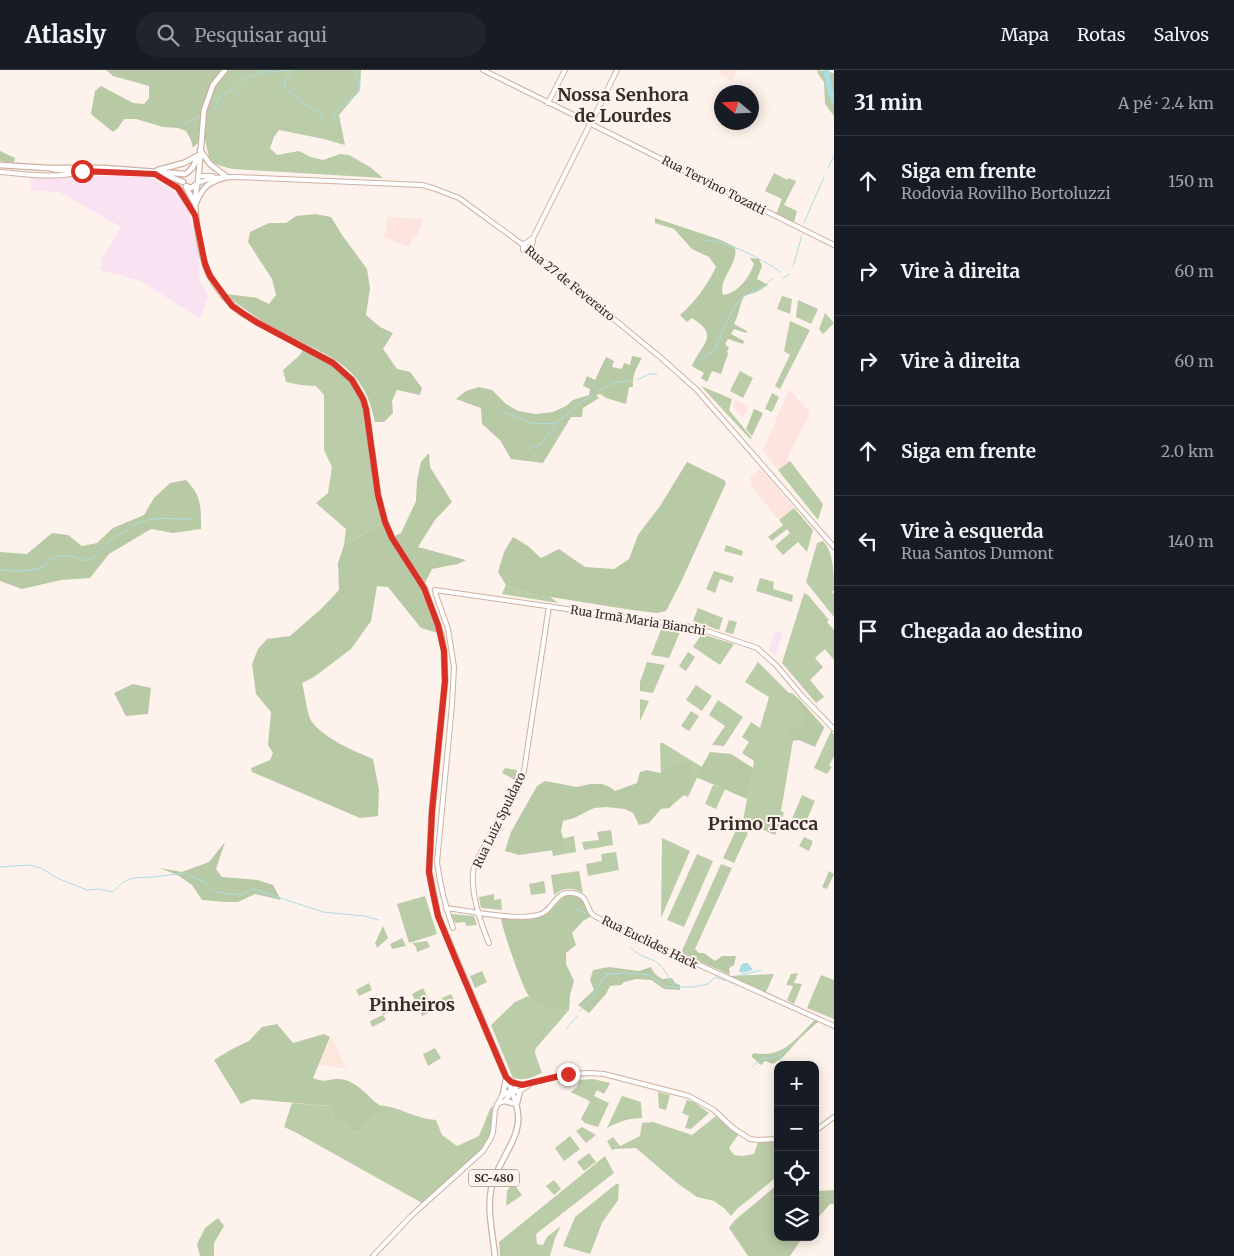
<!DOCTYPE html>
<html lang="pt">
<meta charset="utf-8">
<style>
body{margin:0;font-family:Merriweather,serif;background:#20242c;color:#f1f3f6}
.controls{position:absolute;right:15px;bottom:15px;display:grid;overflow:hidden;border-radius:10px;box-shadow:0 2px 12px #0003}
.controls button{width:45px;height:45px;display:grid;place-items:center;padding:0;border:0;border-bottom:1px solid #363941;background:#171b24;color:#f1f3f6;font:25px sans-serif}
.compass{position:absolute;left:714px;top:15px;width:45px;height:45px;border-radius:50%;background:#171b24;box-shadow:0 2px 12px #0003;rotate:289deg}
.stop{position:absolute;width:15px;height:15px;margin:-11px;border:4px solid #d93025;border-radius:50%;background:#fff}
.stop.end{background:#d93025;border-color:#fff;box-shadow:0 1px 5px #0008}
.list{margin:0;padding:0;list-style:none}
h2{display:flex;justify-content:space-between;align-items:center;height:65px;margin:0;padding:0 20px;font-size:21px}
h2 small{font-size:16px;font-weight:400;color:#9ea1a6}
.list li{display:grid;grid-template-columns:32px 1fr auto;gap:15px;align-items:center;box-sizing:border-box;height:90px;padding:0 20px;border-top:1px solid #363941}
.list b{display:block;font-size:19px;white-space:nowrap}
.list p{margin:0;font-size:16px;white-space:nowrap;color:#9ea1a6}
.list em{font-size:16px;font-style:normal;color:#9ea1a6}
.icon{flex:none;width:28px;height:28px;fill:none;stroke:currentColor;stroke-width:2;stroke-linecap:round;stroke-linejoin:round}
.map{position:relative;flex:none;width:834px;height:1186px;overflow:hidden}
header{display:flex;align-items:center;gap:30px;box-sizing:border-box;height:70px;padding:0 25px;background:#171b24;border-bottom:1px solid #363941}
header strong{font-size:24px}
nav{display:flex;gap:28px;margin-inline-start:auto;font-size:18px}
.search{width:350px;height:45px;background:#20242c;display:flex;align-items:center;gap:12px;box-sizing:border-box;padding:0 18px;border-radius:28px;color:#9ea1a6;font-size:19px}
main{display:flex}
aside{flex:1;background:#171b24}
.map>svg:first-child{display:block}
</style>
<header>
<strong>Atlasly</strong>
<div class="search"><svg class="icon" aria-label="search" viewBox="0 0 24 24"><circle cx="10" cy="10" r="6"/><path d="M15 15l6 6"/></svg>Pesquisar aqui</div>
<nav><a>Mapa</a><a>Rotas</a><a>Salvos</a></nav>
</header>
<main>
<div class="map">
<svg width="834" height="1186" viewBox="0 0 834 1186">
<rect width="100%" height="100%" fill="#fef2ec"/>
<!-- commercial -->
<path fill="#f9e3f2" d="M72 105 150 107 180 125 190 145 200 193 199 202 200 211 208 226 200 249 141 211 100 200 103 187 121 157 59 122 30 120 31 108 45 109Z
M775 561 783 563 775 587 769 580Z"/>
<!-- industrial -->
<path fill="#fee4de" d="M388 147 423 149 417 167 413 165 409 177 384 167Z
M789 319 810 343 787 388 789 391 778 400 763 381Z
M736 330 748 337 743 347 732 336Z
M760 398 794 438 779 450 750 415 751 406Z"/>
<!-- built -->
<path fill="#fde6dc" d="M722 0H738L732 11 720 5Z
M332 967 346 999 319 994Z"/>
<!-- green -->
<path fill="#bbcca8" d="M221 0H361L360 20 339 45 345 75 324 69 279 60 274 67 270 78 277 85 299 81 311 87 323 90 340 84 349 85 370 97 383 108 233 99C206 93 210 90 204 65 203 58 200 52 199 46 198 29 211 12 221 0Z
M817 0 834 3V46L825 34 824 12 818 4Z
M774 103 787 110 788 108 796 111 784 135 797 141 794 152 776 144 782 129 765 121Z
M782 226 792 229 790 244 777 239Z
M798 230 818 239 811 254 796 247Z
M825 243 834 253 823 264 819 259Z
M790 251 810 260 780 319 775 316 790 285 784 281Z
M303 279 331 294 339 301 349 311 357 323 363 339 378 438 382 453 344 475 346 459 316 433 328 423 332 397 324 380V325L316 316 301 315 286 312 283 300 300 285Z
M740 301 753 308 743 328 730 321Z
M701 316 732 329 729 340 752 368 750 369Z
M772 323 779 327 772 342 765 339Z
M790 391 823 434 818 450 778 400Z
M794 438 813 460 807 482 798 472 783 485 775 476 790 463 787 459 772 471 768 467 783 455 779 450Z
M823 471C834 482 834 505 834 520L832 522 834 524V547L806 512 817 473Z
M726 475 743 481 742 486 724 481Z
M714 501 734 507 732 513 720 509 715 523 706 519Z
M760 508 774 512 773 519 793 525 792 532 756 521Z
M506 515 532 524 549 526 558 533 502 524Z
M804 523 808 525 829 550 827 552 834 560V590L825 579 815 588 823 597 810 610 824 627 816 633 782 593Z
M698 538 723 548 719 560 693 551Z
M729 550 737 552 733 564 725 562Z
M662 557 681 560 669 588 651 585Z
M702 564 734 574 720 595 693 577Z
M688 582 695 587 686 601 679 596Z
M647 592 665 595 653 623 640 621V612Z
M758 592 789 623H792L799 629 800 633 824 658 818 670 795 659 781 741 784 743 775 765 743 751 754 691 742 683 749 672 742 667 751 652 760 658 769 627 745 612Z
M696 615 712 626 702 641 686 630Z
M640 629 649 631 640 651Z
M718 630 743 647 724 676 712 675 725 656 709 645Z
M691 641 699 646 689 661 681 656Z
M831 661 834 665V686L829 696 832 697 827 704 814 698Z
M660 673H663L702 697 688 727 661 716Z
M505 698 517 700 515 710 502 703Z
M713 715 725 719 716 739 705 734Z
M802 725 815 731 805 754 792 749Z
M737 758 748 763 734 793 723 788Z
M611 760 613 775 584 780 582 772 599 770 597 762Z
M549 765 561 769 574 766 576 782 553 786Z
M804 767 813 771 809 781 799 776Z
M662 768 690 781 661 848Z
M616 782 619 800 588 806 586 794 602 791 601 784Z
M697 784 713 791 684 857 667 850Z
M721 794 732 798 695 879 681 883Z
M579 801 583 823C572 817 564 817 554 825L551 805Z
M829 801 834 804 827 819 822 817Z
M544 811 546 823 531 825 529 814Z
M494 824V830L501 829 502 840 481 838 479 827Z
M425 826 437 864 409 873 397 834Z
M451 844 474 846 477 855 466 856 465 852 455 853Z
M383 856 388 868 377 878 375 873Z
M402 868 406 876 392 879 390 874Z
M427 871 430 877 417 882 416 877 412 873Z
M482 901 487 912 475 918 470 906Z
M798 903 794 913 802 914 794 934 787 930 793 916 786 915 791 904Z
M774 904 766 922 729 906Z
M821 905 834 910V949L807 938Z
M369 913 372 920 359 926 356 920Z
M423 918 434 940 422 946 412 924Z
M451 924 454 930 441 936 438 930Z
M528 926C539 935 553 943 569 940L536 978 535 983 542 1003C531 1008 524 1011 513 1008L491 955 515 932Z
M393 933 395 939 383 945 386 950 372 957 370 951 383 945 380 939Z
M435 978 441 988 428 996 423 984Z
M593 1009 610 1013 604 1024 597 1020 594 1026 609 1033 598 1057 585 1053 581 1049 590 1032C584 1027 577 1026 571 1022L577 1017 580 1010Z
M658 1022 670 1025 666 1040 659 1038Z
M622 1026 641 1032 642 1048C629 1048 618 1052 607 1058Z
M687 1030 694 1032 709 1043 691 1059 685 1058 689 1046 682 1043Z
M292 1033 329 1036 333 1046 356 1063C366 1058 370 1048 379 1042V1035C400 1037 416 1049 436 1050L442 1065 457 1076 479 1066 490 1039 493 1036C493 1038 492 1043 492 1047 492 1065 491 1070 478 1084L422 1133 295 1062 284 1057Z
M716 1046 733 1059 738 1065 729 1078 734 1085 743 1086 754 1084 758 1072 778 1071V1106L738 1138 731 1146 724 1138 714 1131 697 1127 677 1113 636 1078 615 1079 612 1080 607 1071 613 1067 620 1076 640 1066 642 1053 653 1052 692 1065Z
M582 1057 596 1065 586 1073 576 1061Z
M570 1066 580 1079 564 1091 555 1078Z
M589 1083 596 1092 584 1101 577 1092Z
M605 1086 614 1103 536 1164 537 1174 543 1175 547 1167 561 1156 555 1168 550 1186H500L499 1172Z
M554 1110 561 1119 554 1125 546 1116Z
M513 1113 522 1125 506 1136 507 1121Z
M616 1114H619L618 1130 602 1153 590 1184 563 1176 575 1147Z"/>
<!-- forest -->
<path fill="#b8c9a5" d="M106 0H221C201 26 198 37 201 69L193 78 191 70 186 61 178 58 163 57 136 49H124L118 58 113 62 91 44 95 21 101 16 133 33 144 34 149 28V16L113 6Z
M0 81 15 88 14 93 0 91Z
M315 144 331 147 342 165 367 199 370 218 366 245 380 257 393 263 383 279 397 299 410 302 422 318 420 325 397 320 392 331 393 343 384 352H375C370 332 368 323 355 307 342 291 321 282 304 273 276 259 249 245 226 224L257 228 269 234 276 225 272 209 248 172 250 162 269 153H286L296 146Z
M655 148 721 170 735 177C739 194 718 208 723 225 738 223 749 208 754 194L750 188 759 189 762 196 757 209 768 215 757 222 744 226C739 236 739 245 734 254L747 261 746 263 734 259 731 264 744 271 743 274 728 269 725 274 729 278 727 281 728 284 721 304 712 301 707 312 701 308 704 303 692 296C701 274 721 266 692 248L687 252 680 245C696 231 707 215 716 197L709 187 692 179 674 159 655 153Z
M632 286 642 288C636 298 632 306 633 317H629L626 334 606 328 600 324 596 325 599 328 583 338 582 347H571L543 393 511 389 500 370 482 354 481 338 456 329 466 321 479 317 492 320 506 334 518 341 536 344 553 342 566 336 573 330 589 325 590 319 583 316 587 306 595 310 606 287 614 291 612 297 622 299 624 293 630 295Z
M754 339 763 343 752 366 746 359Z
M429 383 430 397 452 432 435 450 418 477 466 490 458 494 432 499 421 521 437 556 438 563 421 558 388 517 377 516 371 551 351 579 314 607 302 613C305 623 307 645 312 652 325 669 354 681 373 689L379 720 378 746 360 748 252 702 251 698 270 690 273 683 268 675 271 642 256 624 252 594 258 579 267 569 290 566 321 539 339 520 338 493 344 475 382 453 389 469 401 463 416 431 417 410 421 392Z
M687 392 724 410 726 413 681 512 666 541 657 543 632 540 532 524 506 515 498 502 504 482 513 467 528 476 541 488 559 479 585 497 614 499 629 489 638 465 660 436Z
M186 410C202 426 201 437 201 459L173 463 151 459 109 484 90 508 61 510 22 519 0 511V482L27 484 52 463 68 465 82 476 97 473 113 458 144 445 154 428 170 413Z
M133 614 151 618 148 644 126 646 114 623Z
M799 629 824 657 815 677 799 670 792 671 793 667 788 664 791 657 799 660C804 653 807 643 799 636Z
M710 682 731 684 753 698 747 729 696 707Z
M688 692 692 696 685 724 669 738 661 739 649 753 639 755 633 743 625 739 606 737 594 738 574 748 563 751 561 761 565 774 561 779 519 785 505 781 511 762 537 716 545 711 577 717 590 714H602L610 717 615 721 637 713 640 702 647 700 660 703 669 697Z
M225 772 216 799 222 807 258 810 273 815 281 830 255 824 238 832H224L202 830 192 815 179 806 160 798 182 802 209 792Z
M573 824 579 826 593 845 583 851 572 863 576 875 566 883V894L574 911 570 925 569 940C556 943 538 937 529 926 523 919 502 859 501 848L539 846 548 843 565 825Z
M695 879 699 883H704L715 891 722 886H736L734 895 729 898 730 905 681 883Z
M609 897 639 901 651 897 654 903 662 909 672 908 675 913 680 915V920L664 919 651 910 637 909 624 912 621 915 610 916 606 924 589 943 578 935 594 920 590 910 593 900Z
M815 950 819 951 801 967 783 987 773 994 765 991 761 995 751 986 754 983C783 989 796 968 815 950Z
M277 954 293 973 324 964 330 967 313 1008C325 1014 328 1008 340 1009 357 1011 367 1026 379 1035V1042C370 1048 366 1058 356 1063L333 1046 329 1036 252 1029 241 1034 214 990 232 979 249 971 262 957Z
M778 1114V1167H803L790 1186H748L729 1158 734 1151Z
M815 1120 818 1121 834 1120V1134H830L815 1151Z
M218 1148 224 1156 214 1173V1186H200L197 1174 205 1158Z"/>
<!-- water -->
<path fill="#abdee2" d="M744 893H748L753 900 742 903 739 901 741 895Z"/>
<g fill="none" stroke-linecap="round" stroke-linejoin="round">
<!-- stream -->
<path stroke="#abdee2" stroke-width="1" d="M290 1 284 15 285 18 306 35 321 44 323 47V52
M215 41 218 28 237 17 244 8 265 1 272 2 292 0
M333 50 335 43 359 22V15L355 0
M181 56 200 46
M828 98 834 86
M804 153 824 107
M706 170C724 170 766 190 780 202
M793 197 802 165
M783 208 790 204
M698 291 714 281 731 243 741 228 764 216 772 209
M637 310 649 304H657
M597 322C607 315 618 311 631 311
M500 340 534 354 556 353
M528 379 541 374 557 353 577 335 593 325
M133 456C152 444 170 450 191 449
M0 499C9 502 34 502 42 497 46 495 48 491 51 489 60 483 76 486 85 491L93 488 114 467 129 459
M0 797 29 795 41 798 57 808 87 820 99 819 113 822C127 806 133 808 153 807 163 806 174 804 185 803L191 807 203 811 216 822 240 825 253 819 323 842 364 846 379 850
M573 838 586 843
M631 878C641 888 650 887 659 894 666 900 669 909 674 917
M604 904 633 903 649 905 664 916 675 917H694L708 914 715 907 726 911
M737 906 762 900
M730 913H734
M579 942 593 927 602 909 610 904
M567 958 577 946
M780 986 782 995
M752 997 761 989C776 987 777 989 789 977"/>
<!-- river -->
<path stroke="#abdee2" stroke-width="5.5" d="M826 0 830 21 834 31"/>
<!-- secondary casing -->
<g stroke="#cdb1a3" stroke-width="6">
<path id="secondary" d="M483 0 588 52
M548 33 565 0
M592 51 617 0
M593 55 834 175
M0 102C25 104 55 109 80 102
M198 106H213
M198 113C211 107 222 107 236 107L422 115 433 118 459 128 530 180 660 287 697 320 834 477
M523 175 533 168 589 56
M523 175V180L528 182 531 179 533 170
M446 838C470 841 516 851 538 845 553 842 554 821 572 823 589 825 585 836 592 844 596 848 604 850 609 854L834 956
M453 858C445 836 440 815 437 792L452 635 454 597 448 559 436 525 435 520 698 558 757 578 776 595 802 626 834 659
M489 873C480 852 469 818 474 796L524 701 549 536
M497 1034 505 1031 517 1016 568 1004 591 1003 604 1004 689 1026 714 1040 733 1058 750 1069 758 1070 778 1069
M815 1061 834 1047
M373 1186 411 1146 483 1081 491 1068 493 1062 495 1040 501 1027 508 1022 520 1021 529 1015"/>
</g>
<!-- primary casing -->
<g stroke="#cdb1a3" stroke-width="7">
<path id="primary" d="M200 80 210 94 227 107
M0 95 47 98H104L185 104
M49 98C57 101 67 100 75 101 110 103 150 97 183 112
M158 100 184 93 199 85
M188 102 193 97 198 86
M159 106 178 118 194 143
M186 116 191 118 198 113 204 40 213 15 225 0
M197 116C192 137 200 187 210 206 218 221 230 234 243 244L333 293 352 310 363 329 366 339 378 425 385 452 392 468 424 518 441 564 444 581 445 611 432 741 429 802 438 846 506 1007C511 1019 517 1031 518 1044 521 1070 495 1094 491 1120 487 1141 493 1165 495 1186
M186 117 194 132
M196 133C203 116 210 111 227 107
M509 1010 515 1014 522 1015
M503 1024 506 1009
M505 1031 516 1034
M517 1033 520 1021"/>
</g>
<!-- secondary -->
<use href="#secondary" stroke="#fff" stroke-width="4"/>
<!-- primary -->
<use href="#primary" stroke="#fff" stroke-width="4.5"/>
</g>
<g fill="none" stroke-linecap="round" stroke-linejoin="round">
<!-- route -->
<path stroke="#d93025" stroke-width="6" d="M82 101 155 104 178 118 195 145 205 194 210 206 232 236 256 252 333 293 352 310 363 329 366 339 378 425 385 452 392 468 424 518 438 555 444 581 445 611 432 741 429 802 433 823 438 846 456 890 506 1007 511 1012 522 1015 568 1004"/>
</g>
<g text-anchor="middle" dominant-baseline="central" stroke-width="4" stroke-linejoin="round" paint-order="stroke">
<!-- shield labels -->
<rect fill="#fef2ec" stroke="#726761" stroke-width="1" x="469" y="1099.5" width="50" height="17" rx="4"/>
<g font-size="11" font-weight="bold" fill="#362b26">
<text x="494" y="1108">SC-480</text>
</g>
<!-- street labels -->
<g font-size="12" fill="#362b26" stroke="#fef2ec">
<text transform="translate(714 115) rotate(27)">Rua Tervino Tozatti</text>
<text transform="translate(570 213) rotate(39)">Rua 27 de Fevereiro</text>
<text transform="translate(638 550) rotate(9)">Rua Irmã Maria Bianchi</text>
<text transform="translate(499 750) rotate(-64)">Rua Luiz Spuldaro</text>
<text transform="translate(650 872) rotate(26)">Rua Euclides Hack</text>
</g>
<!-- district labels -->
<g font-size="18" font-weight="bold" fill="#362b26" stroke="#fef2ec">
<text x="623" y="24">Nossa Senhora<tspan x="623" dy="21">de Lourdes</tspan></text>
<text x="763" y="753">Primo Tacca</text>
<text x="412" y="934">Pinheiros</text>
</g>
</g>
</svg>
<div class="controls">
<button>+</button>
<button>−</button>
<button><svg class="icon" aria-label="locate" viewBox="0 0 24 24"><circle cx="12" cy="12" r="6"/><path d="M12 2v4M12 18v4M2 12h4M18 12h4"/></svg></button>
<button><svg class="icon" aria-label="layers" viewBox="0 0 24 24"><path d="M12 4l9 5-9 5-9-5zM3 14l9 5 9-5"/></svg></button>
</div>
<svg class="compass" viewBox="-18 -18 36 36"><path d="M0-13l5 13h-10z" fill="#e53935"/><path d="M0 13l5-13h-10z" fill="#9ea1a6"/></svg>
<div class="stop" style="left:82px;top:101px"></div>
<div class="stop end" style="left:568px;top:1004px"></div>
</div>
<aside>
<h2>31 min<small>A pé · 2.4 km</small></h2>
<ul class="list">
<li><svg class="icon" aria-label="ahead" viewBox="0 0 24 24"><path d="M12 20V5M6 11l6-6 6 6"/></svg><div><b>Siga em frente</b><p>Rodovia Rovilho Bortoluzzi</p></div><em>150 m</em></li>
<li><svg class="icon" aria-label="right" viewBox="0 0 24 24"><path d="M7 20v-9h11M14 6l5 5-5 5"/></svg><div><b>Vire à direita</b></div><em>60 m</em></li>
<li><svg class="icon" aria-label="right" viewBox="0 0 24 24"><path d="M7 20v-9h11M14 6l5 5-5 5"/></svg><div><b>Vire à direita</b></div><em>60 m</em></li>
<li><svg class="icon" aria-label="ahead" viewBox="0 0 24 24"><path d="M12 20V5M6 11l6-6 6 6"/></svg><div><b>Siga em frente</b></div><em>2.0 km</em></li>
<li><svg class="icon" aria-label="left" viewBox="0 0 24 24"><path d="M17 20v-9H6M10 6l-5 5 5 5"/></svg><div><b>Vire à esquerda</b><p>Rua Santos Dumont</p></div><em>140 m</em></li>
<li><svg class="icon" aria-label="arrive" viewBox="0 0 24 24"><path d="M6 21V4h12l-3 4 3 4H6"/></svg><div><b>Chegada ao destino</b></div></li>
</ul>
</aside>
</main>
